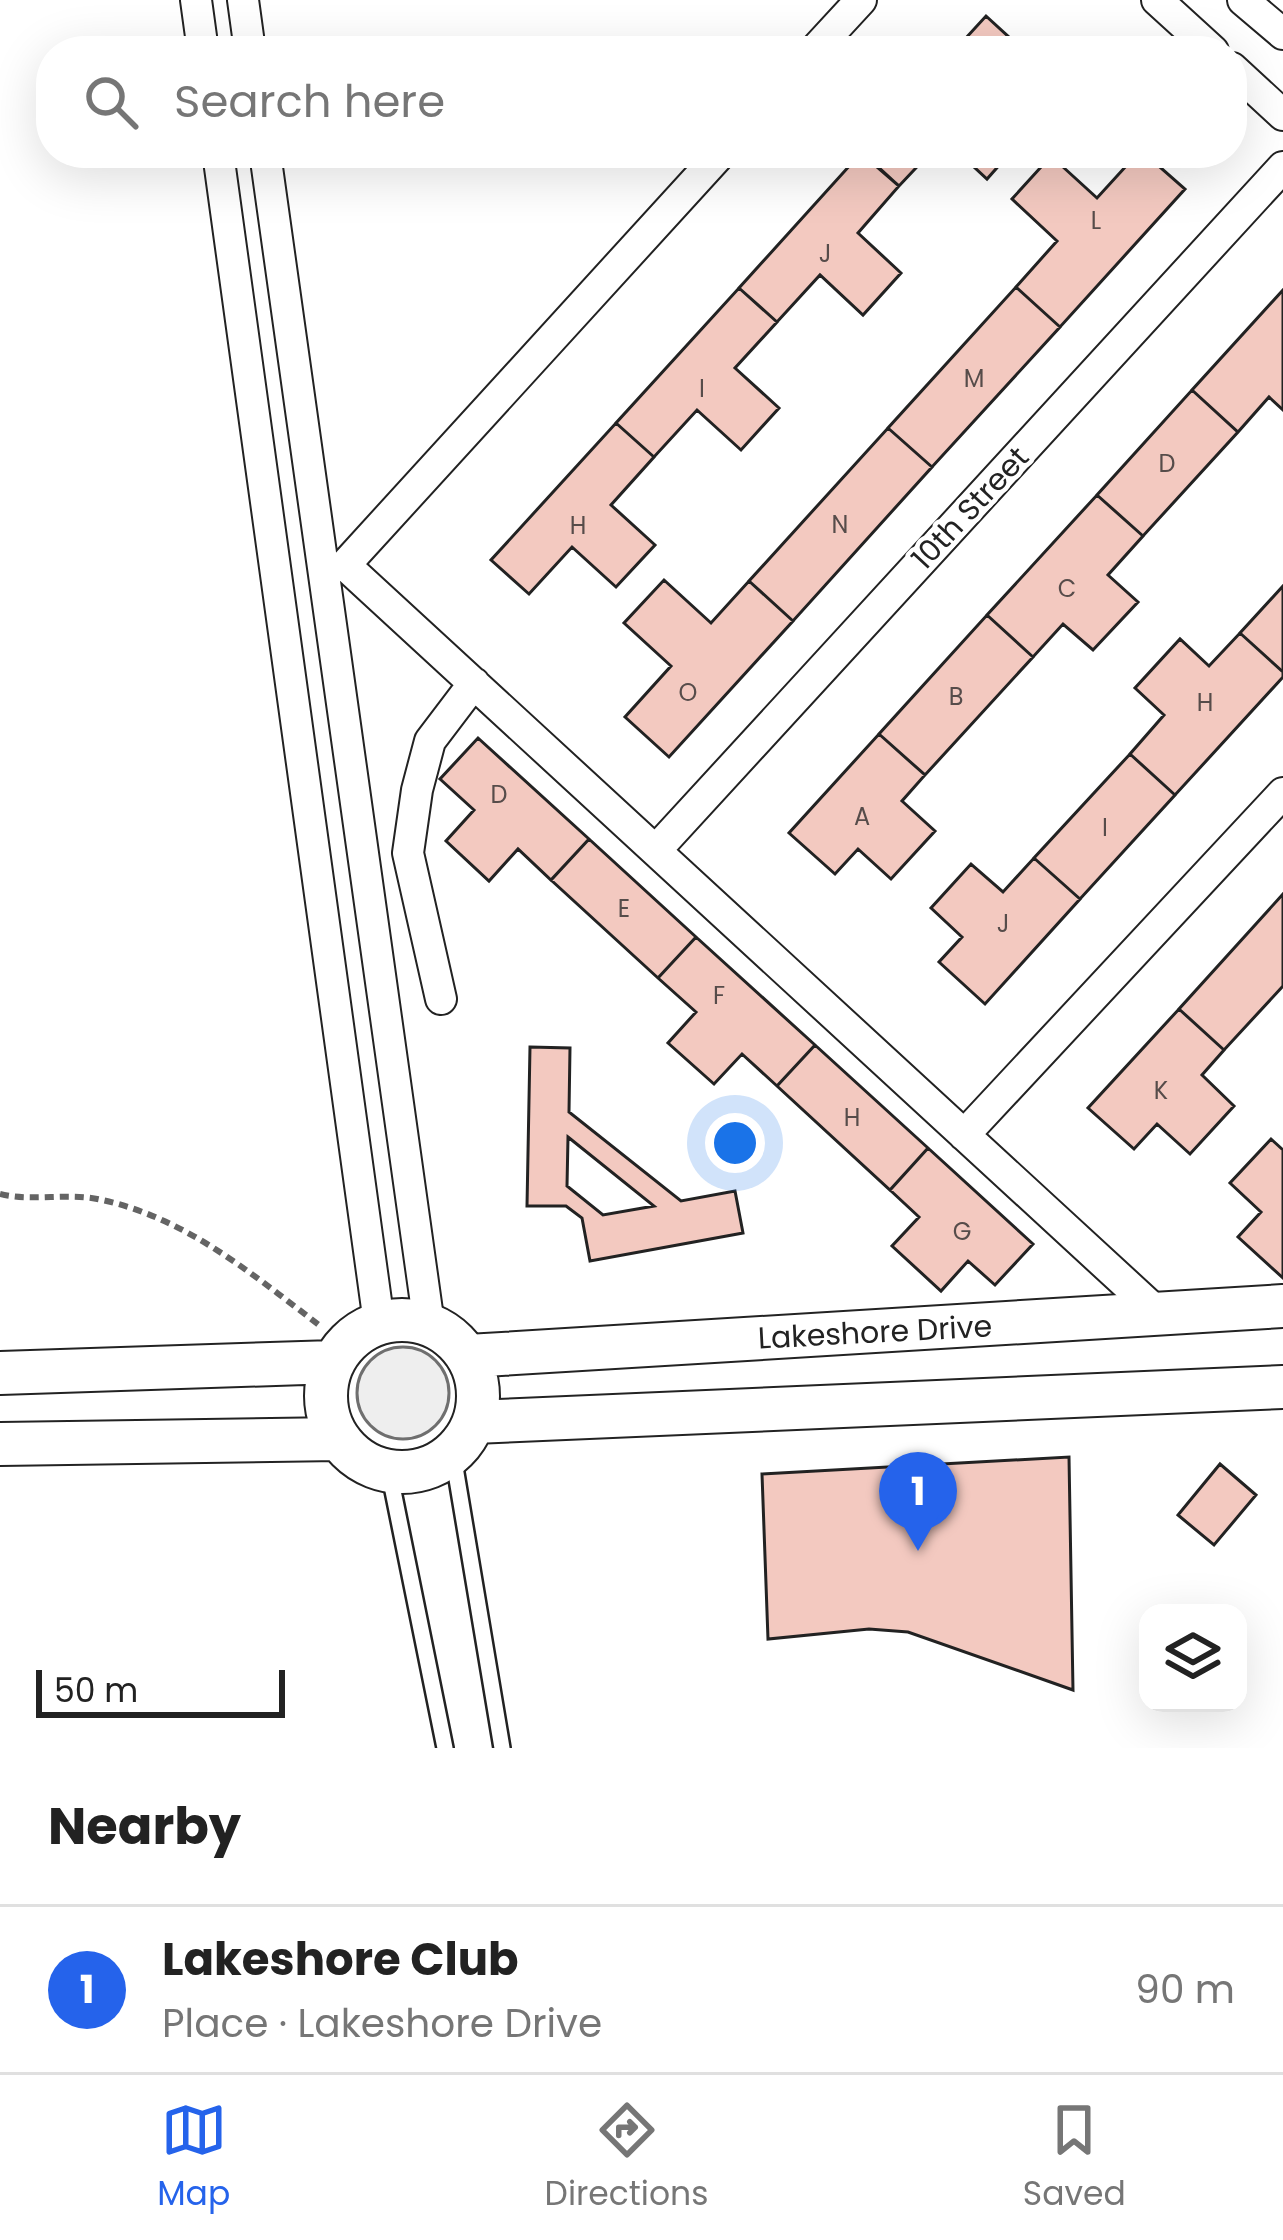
<!DOCTYPE html>
<meta charset="utf-8">
<style>
body{margin:0;font-family:Poppins,sans-serif;background:#f6f6f6;color:#222}
.controls{position:absolute;right:36px;bottom:36px;display:grid;overflow:hidden;border-radius:24px;box-shadow:0 12px 48px #0002}
.controls button{width:108px;height:108px;display:grid;place-items:center;padding:0;border:0;border-bottom:3px solid #e0e0e0;background:#fff;color:#222;font:60px sans-serif}
.scale{position:absolute;left:36px;bottom:30px;width:249px;box-sizing:border-box;padding-left:12px;border:6px solid #222;border-top:0;font-size:33px;line-height:42px;white-space:nowrap;color:#222;-webkit-text-stroke:9px #fff;paint-order:stroke}
.you{position:absolute;left:735px;top:1143px;width:42px;height:42px;margin:-30px;border:9px solid #fff;border-radius:50%;background:#1a73e8;box-shadow:0 0 0 18px #1a73e833}
.badge{display:grid;place-items:center;width:78px;height:78px;border-radius:50%;background:#2563eb;color:#fff;font-size:39px;font-weight:700}
.pin{position:absolute;translate:-50% -99px;filter:drop-shadow(0 3px 6px #0008)}
.pin::after{content:'';position:absolute;top:63px;width:42px;height:36px;background:inherit;clip-path:polygon(0 0,100% 0,50% 100%)}
.list{margin:0;padding:0;list-style:none}
h2{display:flex;justify-content:space-between;align-items:center;height:156px;margin:0;padding:0 48px;font-size:51px}
h2 small{font-size:39px;font-weight:400;color:#767676}
.list li{display:grid;grid-template-columns:78px 1fr auto;gap:36px;align-items:center;box-sizing:border-box;height:168px;padding:0 48px;border-top:3px solid #e0e0e0}
.list b{display:block;font-size:45px;white-space:nowrap}
.list p{margin:0;font-size:39px;white-space:nowrap;color:#767676}
.list em{font-size:39px;font-style:normal;color:#767676}
.icon{flex:none;width:66px;height:66px;fill:none;stroke:currentColor;stroke-width:2;stroke-linecap:round;stroke-linejoin:round}
.map{position:relative;flex:none;width:1283px;height:1748px;overflow:hidden}
.search{position:absolute;background:#fff;box-shadow:0 12px 48px #0002;left:36px;right:36px;top:36px;height:132px;display:flex;align-items:center;gap:30px;box-sizing:border-box;padding:0 42px;border-radius:48px;color:#767676;font-size:45px}
.sheet{height:324px;background:#fff}
nav{display:flex;justify-content:space-around;align-items:center;box-sizing:border-box;height:168px;border-top:3px solid #e0e0e0;background:#fff;font-size:33px;color:#767676}
nav a{display:grid;justify-items:center;gap:6px}
nav .on{color:#2563eb}
.map>svg:first-child{display:block}
</style>
<div class="map">
<svg width="1283" height="1748" viewBox="0 0 1283 1748">
<rect width="100%" height="100%" fill="#fff"/>
<!-- green -->
<path fill="#eee" stroke="#6f6f6f" stroke-width="3" d="M357 1393a46 46 0 1 1 92 0a46 46 0 1 1-92 0Z"/>
<!-- building -->
<path fill="#f3c9c0" stroke="#222" stroke-width="3" fill-rule="evenodd" d="M986 16 1023 50V51H954Z
M861 153 899 186 858 233 901 273 863 315 820 275 777 322 739 288Z
M863 153H930L899 186Z
M959 153H1010L987 179Z
M1138 153H1144L1185 189 1060 327 1016 287 1057 241 1012 199 1051 156 1097 198Z
M1016 287 1060 327 932 467 888 428Z
M739 288 777 322 735 368 779 408 741 450 697 410 654 457 616 423Z
M1283 290V410L1269 397 1238 432 1192 390Z
M1192 390 1238 432 1143 536 1097 495Z
M616 423 654 457 611 505 655 545 616 587 572 547 529 594 491 560Z
M888 428 932 467 793 621 749 581Z
M1097 495 1143 536 1108 575 1138 602 1093 650 1063 624 1033 657 987 615Z
M664 580 711 623 749 581 793 621 669 757 625 717 671 666 624 623Z
M1283 586V672L1240 633Z
M987 615 1033 657 925 775 879 734Z
M1240 633 1283 672V677L1175 795 1130 754 1164 715 1135 688 1180 639 1209 666Z
M879 734 925 775 902 801 935 831 891 879 858 849 835 874 789 833Z
M478 738 589 839 551 880 518 849 489 881 446 841 474 810 440 779Z
M1130 754 1175 795 1080 899 1034 858Z
M589 839 696 937 658 978 551 880Z
M1034 858 1080 899 985 1004 939 962 962 937 931 908 971 864 1003 892Z
M1283 894V986L1224 1050 1179 1009Z
M696 937 815 1045 777 1086 742 1054 714 1084 668 1043 696 1012 658 978Z
M1179 1009 1224 1050 1202 1075 1234 1106 1190 1154 1157 1124 1134 1149 1088 1108Z
M815 1045 928 1148 890 1190 777 1086Z
M530 1047 570 1048 569 1112 681 1201 735 1191 743 1233 590 1261 582 1218 566 1206H527ZM568 1137 654 1206 603 1215 567 1186Z
M1271 1139 1283 1150V1278L1238 1237 1261 1212 1230 1183Z
M928 1148 1033 1244 995 1285 968 1261 941 1291 892 1246 919 1217 890 1190Z
M1069 1457 1073 1690 908 1632 869 1629 768 1639 762 1474Z
M1220 1464 1256 1495 1214 1545 1178 1515Z"/>
<g fill="none" stroke-linecap="round" stroke-linejoin="round">
<!-- lane casing -->
<g stroke="#222" stroke-width="20">
<path id="lane" d="M453 1455 502 1748
M389 1471 445 1748"/>
</g>
<!-- street casing -->
<g stroke="#222" stroke-width="34">
<path id="street" d="M196 0 203 51
M243 0 250 51
M1157 0 1213 51
M1243 0 1283 34
M814 51 861 0
M1232 68 1283 115
M218 153 379 1323
M265 153 429 1325
M721 153 345 565 1160 1315
M656 850 1283 167
M441 999 408 853 417 790 430 741 474 683
M964 1135 1283 793"/>
</g>
<!-- secondary casing -->
<g stroke="#222" stroke-width="46">
<path id="secondary" d="M326 1396a76 76 0 1 1 152 0a76 76 0 1 1-152 0Z
M468 1356 1283 1306
M0 1373 334 1362
M474 1422 1283 1387
M0 1444 338 1439"/>
</g>
<!-- path -->
<path stroke="#646464" stroke-width="6" stroke-dasharray="9 6" stroke-linecap="butt" d="M0 1194C33 1202 69 1192 102 1200 186 1218 252 1274 319 1325"/>
<!-- lane -->
<use href="#lane" stroke="#fff" stroke-width="15"/>
<!-- street -->
<use href="#street" stroke="#fff" stroke-width="30"/>
<!-- secondary -->
<use href="#secondary" stroke="#fff" stroke-width="42"/>
</g>
<g text-anchor="middle" dominant-baseline="central" stroke-width="9" stroke-linejoin="round" paint-order="stroke">
<!-- number labels -->
<g font-size="24" fill="#564c4a">
<text x="1096" y="220">L</text>
<text x="825" y="253">J</text>
<text x="974" y="378">M</text>
<text x="702" y="388">I</text>
<text x="1167" y="463">D</text>
<text x="840" y="524">N</text>
<text x="578" y="525">H</text>
<text x="1067" y="588">C</text>
<text x="688" y="692">O</text>
<text x="956" y="696">B</text>
<text x="1205" y="702">H</text>
<text x="499" y="794">D</text>
<text x="862" y="816">A</text>
<text x="1105" y="827">I</text>
<text x="624" y="908">E</text>
<text x="1003" y="923">J</text>
<text x="719" y="995">F</text>
<text x="1161" y="1090">K</text>
<text x="852" y="1117">H</text>
<text x="962" y="1231">G</text>
</g>
<!-- street labels -->
<g font-size="30" fill="#222" stroke="#fff">
<text transform="translate(970 508) rotate(-47)">10th Street</text>
<text transform="translate(875 1332) rotate(-3)">Lakeshore Drive</text>
</g>
</g>
</svg>
<div class="controls">
<button><svg class="icon" aria-label="layers" viewBox="0 0 24 24"><path d="M12 4l9 5-9 5-9-5zM3 14l9 5 9-5"/></svg></button>
</div>
<div class="scale">50 m</div>
<div class="you"></div>
<div class="pin badge" style="left:918px;top:1551px">1</div>
<div class="search"><svg class="icon" aria-label="search" viewBox="0 0 24 24"><circle cx="10" cy="10" r="6"/><path d="M15 15l6 6"/></svg>Search here</div>
</div>
<section class="sheet">
<h2>Nearby<small></small></h2>
<ul class="list">
<li><span class="badge">1</span><div><b>Lakeshore Club</b><p>Place · Lakeshore Drive</p></div><em>90 m</em></li>
</ul>
</section>
<nav>
<a class="on"><svg class="icon" aria-label="map" viewBox="0 0 24 24"><path d="M3 6l6-2 6 2 6-2v14l-6 2-6-2-6 2zM9 4v14M15 6v14"/></svg>Map</a>
<a><svg class="icon" aria-label="directions" viewBox="0 0 24 24"><path d="M12 3l9 9-9 9-9-9zM9 14v-3h6M13 9l2 2-2 2"/></svg>Directions</a>
<a><svg class="icon" aria-label="saved" viewBox="0 0 24 24"><path d="M7 4h10v16l-5-4-5 4z"/></svg>Saved</a>
</nav>
